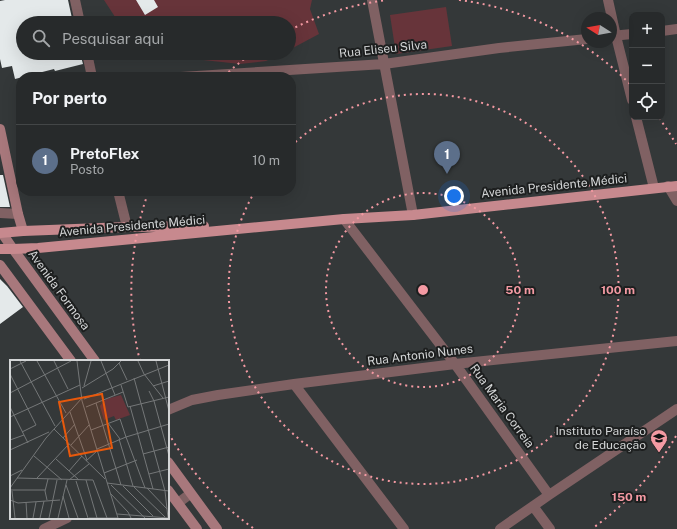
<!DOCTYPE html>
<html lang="pt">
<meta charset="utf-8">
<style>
body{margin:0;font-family:"Public Sans",sans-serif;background:#2f3233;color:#f1f3f6}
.controls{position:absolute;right:12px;top:12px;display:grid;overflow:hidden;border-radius:8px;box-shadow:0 4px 16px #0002}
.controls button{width:36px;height:36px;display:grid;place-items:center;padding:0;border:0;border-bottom:1px solid #434647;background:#272a2b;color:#f1f3f6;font:20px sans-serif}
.compass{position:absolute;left:581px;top:12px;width:36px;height:36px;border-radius:50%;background:#272a2b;box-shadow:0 4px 16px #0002;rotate:281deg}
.you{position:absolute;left:454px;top:196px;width:14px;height:14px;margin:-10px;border:3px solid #fff;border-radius:50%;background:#1a73e8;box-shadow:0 0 0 6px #1a73e833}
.badge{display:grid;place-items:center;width:26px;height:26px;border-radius:50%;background:#1a73e8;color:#fff;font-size:13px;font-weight:700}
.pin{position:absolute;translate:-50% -33px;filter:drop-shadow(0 1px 2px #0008)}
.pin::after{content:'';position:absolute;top:21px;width:14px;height:12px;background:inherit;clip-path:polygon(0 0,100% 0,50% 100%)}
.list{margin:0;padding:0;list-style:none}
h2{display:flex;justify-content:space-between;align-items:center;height:52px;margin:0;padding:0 16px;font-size:17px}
h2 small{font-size:13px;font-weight:400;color:#a4a7a9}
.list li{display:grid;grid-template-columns:26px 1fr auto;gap:12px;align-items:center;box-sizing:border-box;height:72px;padding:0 16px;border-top:1px solid #434647}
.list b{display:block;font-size:15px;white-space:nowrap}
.list p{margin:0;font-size:13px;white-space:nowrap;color:#a4a7a9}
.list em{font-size:13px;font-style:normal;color:#a4a7a9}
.icon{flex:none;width:22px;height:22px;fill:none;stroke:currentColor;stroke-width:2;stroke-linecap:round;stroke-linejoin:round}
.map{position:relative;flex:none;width:677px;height:529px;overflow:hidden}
.search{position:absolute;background:#272a2b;box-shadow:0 4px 16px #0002;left:16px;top:16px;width:280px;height:44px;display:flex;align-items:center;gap:10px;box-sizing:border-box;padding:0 14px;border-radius:22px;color:#a4a7a9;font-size:15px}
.panel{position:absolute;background:#272a2b;box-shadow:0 4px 16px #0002;left:16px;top:72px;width:280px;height:124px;border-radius:16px}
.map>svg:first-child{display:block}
</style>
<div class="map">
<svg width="677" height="529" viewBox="0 0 677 529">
<rect width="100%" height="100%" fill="#343839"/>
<!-- green -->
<path fill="#67343a" d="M104 0H312L310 9 319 34 289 50V23H119Z
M446 7 452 46 396 54 390 15Z
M138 53H282L266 61 240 64Z"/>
<!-- building -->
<path fill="#e4e9ea" d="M5 0H68L73 23H23V53H80L83 64 55 71 54 69 15 79 12 66 2 68 0 59V1Z
M136 0H154L158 7 145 15Z
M0 175H3L10 207H0Z
M0 279 7 286 23 307 0 324Z"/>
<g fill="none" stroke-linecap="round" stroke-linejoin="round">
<!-- minor -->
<path stroke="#806163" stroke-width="10" d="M75 0 80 23
M372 0 413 215
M608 0 616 36 632 100
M662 31 677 29
M611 36 632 34
M87 53 92 77
M181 77 384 64 499 48 587 39
M636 117 654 188
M668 186 677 201
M118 191 127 227
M0 213 18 214
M344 219 455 364 549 495
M294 384 404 529
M168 410 192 400 218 395 294 384 455 364 677 341
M533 506 550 529
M44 529 67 518
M500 529 549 495 677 409"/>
<!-- tertiary -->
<path stroke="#806163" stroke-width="10" d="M178 503 190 494"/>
<!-- secondary -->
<path stroke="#a8787c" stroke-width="10" d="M0 129 18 214 23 231
M2 233 13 249 95 361
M0 265 71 361
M168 462 217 529
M168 490 197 529"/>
<!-- primary -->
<path stroke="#c7898e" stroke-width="10" d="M0 233 23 231 127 227 204 226
M0 249H13L38 248 344 219 413 215 677 186"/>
</g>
<!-- distance rings -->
<g fill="none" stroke="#f49aa3" stroke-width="2" stroke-dasharray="2 4">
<circle cx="423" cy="290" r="97"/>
<path d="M291 146A195 195 0 1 1 255 191"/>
<path d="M676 436A292 292 0 0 1 593 528M253 528A292 292 0 0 1 169 434M140 361A292 292 0 0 1 148 193M224 76A292 292 0 0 1 251 54M290 30A292 292 0 0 1 387 0M459 0A292 292 0 0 1 631 85M659 118A292 292 0 0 1 676 144"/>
</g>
<!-- icons -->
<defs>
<g id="school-pin" transform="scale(0.9)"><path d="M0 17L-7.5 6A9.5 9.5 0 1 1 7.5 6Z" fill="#f49aa3" stroke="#1d1f1f"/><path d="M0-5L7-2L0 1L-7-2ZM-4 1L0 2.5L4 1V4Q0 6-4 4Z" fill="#111"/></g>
</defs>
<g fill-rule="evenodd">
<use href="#school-pin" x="659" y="438"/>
</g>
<g text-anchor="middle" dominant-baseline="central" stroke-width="4" stroke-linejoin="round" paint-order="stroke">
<!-- street labels -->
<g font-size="12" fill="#d3d5d6" stroke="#1d1f1f">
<text transform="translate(383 49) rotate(-6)">Rua Eliseu Silva</text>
<text transform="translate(554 186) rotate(-6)">Avenida Presidente Médici</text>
<text transform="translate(132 226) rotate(-5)">Avenida Presidente Médici</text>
<text transform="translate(59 290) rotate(54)">Avenida Formosa</text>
<text transform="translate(420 355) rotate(-7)">Rua Antonio Nunes</text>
<text transform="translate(502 406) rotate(54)">Rua Maria Correia</text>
</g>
<!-- poi labels -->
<g font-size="12" fill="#d3d5d6" stroke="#1d1f1f" text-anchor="end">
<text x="646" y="431">Instituto Paraíso<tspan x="646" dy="14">de Educação</tspan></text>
</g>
</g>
<!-- overview -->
<g transform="translate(10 360)">
<rect width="159" height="159" fill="#343839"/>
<path d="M111 35 120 55 106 60 104 56 94 60 90 46 96 39Z" fill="#67343a"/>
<path fill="none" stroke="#747778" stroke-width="1" d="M10 1 45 66M27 1 56 53M44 1 58 29M67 1 72 41 108 158M91 1 105 35M128 1 134 14 153 38M146 1 159 51M109 3 117 20M0 9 16 1M0 14 26 65 12 72M124 18 155 131M111 25 118 47 159 37M74 26 81 1M143 26 159 21M72 28 103 9 111 1M139 31 144 41 159 96M0 33 61 1M74 39 159 5M86 43 111 125M120 46 143 129M0 47 18 83M76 47 113 32M60 52 77 100M0 57 70 25M98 63 110 79M44 69 95 119M81 70 110 59 116 77M116 77 135 128M53 78 65 64M109 79 123 126M0 80 14 75M61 85 79 65M87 89 116 77 159 64M0 90 39 72M133 94 159 87M24 96 52 120M46 99 69 120M76 101 87 91M59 111 72 96M94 113 127 100M139 114 159 109M0 116 12 110M7 118 83 120 97 158M27 118 59 84M59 120 79 104M76 120 87 158M66 121 78 158M97 123 159 131M56 125 68 158M101 125 135 158M113 126 143 156M124 127 155 157M0 128 36 78 72 38M137 128 157 149M0 130H35M2 131 5 158M155 131 158 158M101 134 118 152 121 158M53 136 59 158M0 140 8 143 50 140M37 140 35 131 38 119M16 142 17 158M107 154 159 158M23 158 26 142M30 158 34 141M39 158 47 120M48 158 57 120M79 158H108"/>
<path fill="#e8590c" fill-opacity="0.15" stroke="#e8590c" stroke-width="2" d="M92 34 102 88 60 96 49 42Z"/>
<rect width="159" height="159" fill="none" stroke="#d3d5d6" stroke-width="2"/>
</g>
<circle cx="423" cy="290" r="6" fill="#f49aa3" stroke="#1d1f1f" stroke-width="2"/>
<g font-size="12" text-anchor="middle" font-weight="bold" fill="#f49aa3" stroke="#1d1f1f" stroke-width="4" stroke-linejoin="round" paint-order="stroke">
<text x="520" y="294">50 m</text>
<text x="618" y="294">100 m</text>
<text x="629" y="501">150 m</text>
</g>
</svg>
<div class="controls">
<button>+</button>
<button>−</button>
<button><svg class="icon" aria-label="locate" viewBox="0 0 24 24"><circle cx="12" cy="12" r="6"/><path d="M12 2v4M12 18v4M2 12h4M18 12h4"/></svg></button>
</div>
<svg class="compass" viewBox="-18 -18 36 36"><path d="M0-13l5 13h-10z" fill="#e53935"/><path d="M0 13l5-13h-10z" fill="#a4a7a9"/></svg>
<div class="you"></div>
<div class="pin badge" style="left:447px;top:174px;background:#5c6f8a">1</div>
<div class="search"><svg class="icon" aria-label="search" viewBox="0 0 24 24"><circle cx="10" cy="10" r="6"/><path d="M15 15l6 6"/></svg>Pesquisar aqui</div>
<section class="panel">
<h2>Por perto<small></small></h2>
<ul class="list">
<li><span class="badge" style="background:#5c6f8a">1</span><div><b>PretoFlex</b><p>Posto</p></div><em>10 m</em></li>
</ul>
</section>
</div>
